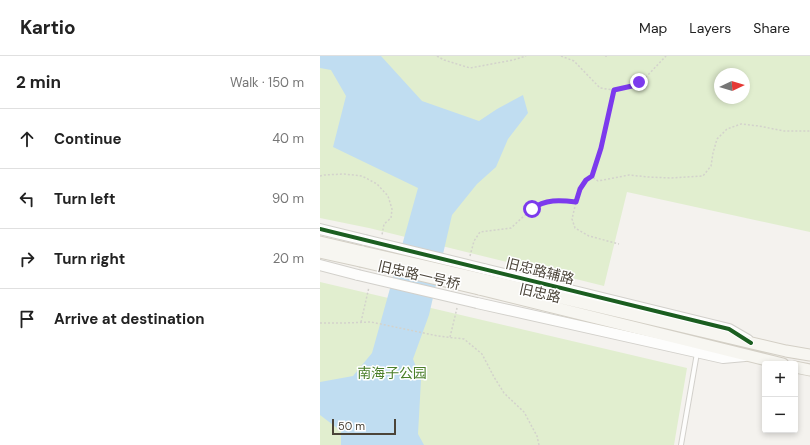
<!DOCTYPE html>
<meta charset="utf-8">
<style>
body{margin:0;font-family:"DM Sans","Noto Sans SC",sans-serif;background:#f6f6f6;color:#222}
.controls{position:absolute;right:12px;bottom:12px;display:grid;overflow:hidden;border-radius:4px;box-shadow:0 2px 6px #0003}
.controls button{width:36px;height:36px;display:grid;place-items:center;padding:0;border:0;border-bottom:1px solid #e0e0e0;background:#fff;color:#222;font:20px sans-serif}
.compass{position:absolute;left:394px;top:12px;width:36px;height:36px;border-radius:50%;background:#fff;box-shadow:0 2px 6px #0003;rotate:86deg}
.scale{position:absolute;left:12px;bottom:10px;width:64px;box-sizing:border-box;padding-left:4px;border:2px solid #4b4439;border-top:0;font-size:11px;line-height:14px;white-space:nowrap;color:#4b4439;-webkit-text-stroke:3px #fff;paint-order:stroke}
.stop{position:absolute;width:12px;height:12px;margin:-9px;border:3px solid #7c3aed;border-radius:50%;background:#fff}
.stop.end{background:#7c3aed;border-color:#fff;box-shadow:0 1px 4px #0008}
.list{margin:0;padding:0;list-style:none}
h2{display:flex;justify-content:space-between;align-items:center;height:52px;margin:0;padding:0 16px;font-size:17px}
h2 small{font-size:13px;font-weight:400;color:#767676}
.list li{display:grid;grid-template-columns:26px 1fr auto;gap:12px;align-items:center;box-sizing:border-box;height:60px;padding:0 16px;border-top:1px solid #e0e0e0}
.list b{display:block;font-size:15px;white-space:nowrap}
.list em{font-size:13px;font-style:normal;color:#767676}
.icon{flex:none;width:22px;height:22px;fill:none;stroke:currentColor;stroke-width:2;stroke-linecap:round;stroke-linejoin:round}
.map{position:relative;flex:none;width:490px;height:389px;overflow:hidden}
header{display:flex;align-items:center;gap:24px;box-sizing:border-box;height:56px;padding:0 20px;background:#fff;border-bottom:1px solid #e0e0e0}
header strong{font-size:19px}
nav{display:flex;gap:22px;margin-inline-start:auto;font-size:14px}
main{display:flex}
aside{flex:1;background:#fff}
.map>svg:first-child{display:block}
</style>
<header>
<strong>Kartio</strong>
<nav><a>Map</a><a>Layers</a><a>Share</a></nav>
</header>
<main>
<aside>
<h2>2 min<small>Walk · 150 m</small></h2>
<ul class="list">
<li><svg class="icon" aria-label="ahead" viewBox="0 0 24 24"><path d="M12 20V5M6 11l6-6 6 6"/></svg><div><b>Continue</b></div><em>40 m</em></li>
<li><svg class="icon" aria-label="left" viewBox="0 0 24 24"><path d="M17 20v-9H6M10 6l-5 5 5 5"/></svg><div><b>Turn left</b></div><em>90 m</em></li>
<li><svg class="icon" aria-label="right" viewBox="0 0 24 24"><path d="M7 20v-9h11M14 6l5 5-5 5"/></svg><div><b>Turn right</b></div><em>20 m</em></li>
<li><svg class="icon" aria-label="arrive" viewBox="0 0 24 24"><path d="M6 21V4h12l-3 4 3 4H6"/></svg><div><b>Arrive at destination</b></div></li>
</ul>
</aside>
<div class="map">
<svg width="490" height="389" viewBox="0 0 490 389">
<rect width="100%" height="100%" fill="#f4f2ee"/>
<!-- green -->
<path fill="#e1eecf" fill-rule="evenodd" d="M0 0H490V176L307 136 284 230 49 172 0 162ZM400 18H424V42H400Z
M0 226 367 312 354 389H0Z"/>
<!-- water -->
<path fill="#c0ddf1" d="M0 0H61L102 45 159 65 177 53 203 39 208 57 188 83 176 111 157 128 132 159 109 259 93 303 101 324 98 378 104 389H21V375L0 359V326L33 320 52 297 98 132 13 91 26 40 11 14 0 12Z"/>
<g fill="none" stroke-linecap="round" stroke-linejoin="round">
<!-- service casing -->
<g stroke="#d2d0cb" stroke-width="6">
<path id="service" d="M361 389 377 297"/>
</g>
<!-- tertiary casing -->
<g stroke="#d2d0cb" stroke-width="12">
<path id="tertiary" d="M0 173 45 184
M0 209 38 219
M164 213 409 273 428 284
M157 247 403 302 425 300"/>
</g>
<!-- secondary casing -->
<g stroke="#d3cfc5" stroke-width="13">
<path id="secondary" d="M0 186 43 196
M0 196 40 205
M161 223 466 295 490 299
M159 233 463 308
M475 311 490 314"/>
</g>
<!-- path -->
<path stroke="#d3d2cc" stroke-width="1.5" stroke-dasharray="2 2" stroke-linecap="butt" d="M117 0 124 4 150 12 193 4 206 0
M241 0 254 5 280 32 294 34 312 30 326 21 346 0
M285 0H289
M294 34 281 92 271 120 278 125 309 119 328 121 351 122 383 120 391 110 393 97 397 83 407 73 421 68 439 70 464 75H490
M0 120 4 119 24 118 42 120 57 128 68 140 72 153 71 162 64 168 62 179
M271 120 266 124 260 133 256 146 252 163 255 172 269 180 299 188
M150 200 154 185 160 176 191 172 205 159 219 148 239 144 256 146
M41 266 49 231
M0 267H24L51 266 118 280 144 283 162 298 174 321 184 337 204 356 217 380 219 389
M130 281 137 252"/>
<!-- service -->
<use href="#service" stroke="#fdfdfc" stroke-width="4"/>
<!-- tertiary -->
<use href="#tertiary" stroke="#fdfdfc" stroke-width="10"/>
<!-- secondary -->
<use href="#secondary" stroke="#f7f6f1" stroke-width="11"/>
<!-- tertiary-bridge casing -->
<g stroke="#d2d0cb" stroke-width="12" stroke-linecap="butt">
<path id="tertiary-bridge" d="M45 184 164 213
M38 219 157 247"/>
</g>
<!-- secondary-bridge casing -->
<g stroke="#d3cfc5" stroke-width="13" stroke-linecap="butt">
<path id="secondary-bridge" d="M43 196 161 223
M40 205 159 233"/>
</g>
<!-- tertiary-bridge -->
<use href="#tertiary-bridge" stroke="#fdfdfc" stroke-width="10"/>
<!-- secondary-bridge -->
<use href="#secondary-bridge" stroke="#f7f6f1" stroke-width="11"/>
<!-- cycleway casing -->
<g stroke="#fff" stroke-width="6">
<path id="cycleway" d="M0 173 409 273 431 287"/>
</g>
<!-- cycleway -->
<use href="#cycleway" stroke="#1b5e20" stroke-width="4"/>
</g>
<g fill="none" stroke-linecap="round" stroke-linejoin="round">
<!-- route -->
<path stroke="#7c3aed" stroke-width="5" d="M212 153C225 143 240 144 256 146L260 133 266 124 272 120 281 92 294 34 312 30 319 26"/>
</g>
<g text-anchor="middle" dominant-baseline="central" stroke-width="3" stroke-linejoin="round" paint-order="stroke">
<!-- street labels -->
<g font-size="14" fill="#4b4439" stroke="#fff">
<text transform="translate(220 215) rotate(14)">旧忠路辅路</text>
<text transform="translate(99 219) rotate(13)">旧忠路一号桥</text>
<text transform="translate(220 237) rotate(13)">旧忠路</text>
</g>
<!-- park labels -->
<g font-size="14" fill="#4a7f2a" stroke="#fff">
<text x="72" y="317">南海子公园</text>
</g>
</g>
</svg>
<div class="controls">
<button>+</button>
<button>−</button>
</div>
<svg class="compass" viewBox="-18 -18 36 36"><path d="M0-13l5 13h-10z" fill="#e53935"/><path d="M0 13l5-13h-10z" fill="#767676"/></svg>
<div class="scale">50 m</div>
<div class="stop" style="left:212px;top:153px"></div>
<div class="stop end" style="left:319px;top:26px"></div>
</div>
</main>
